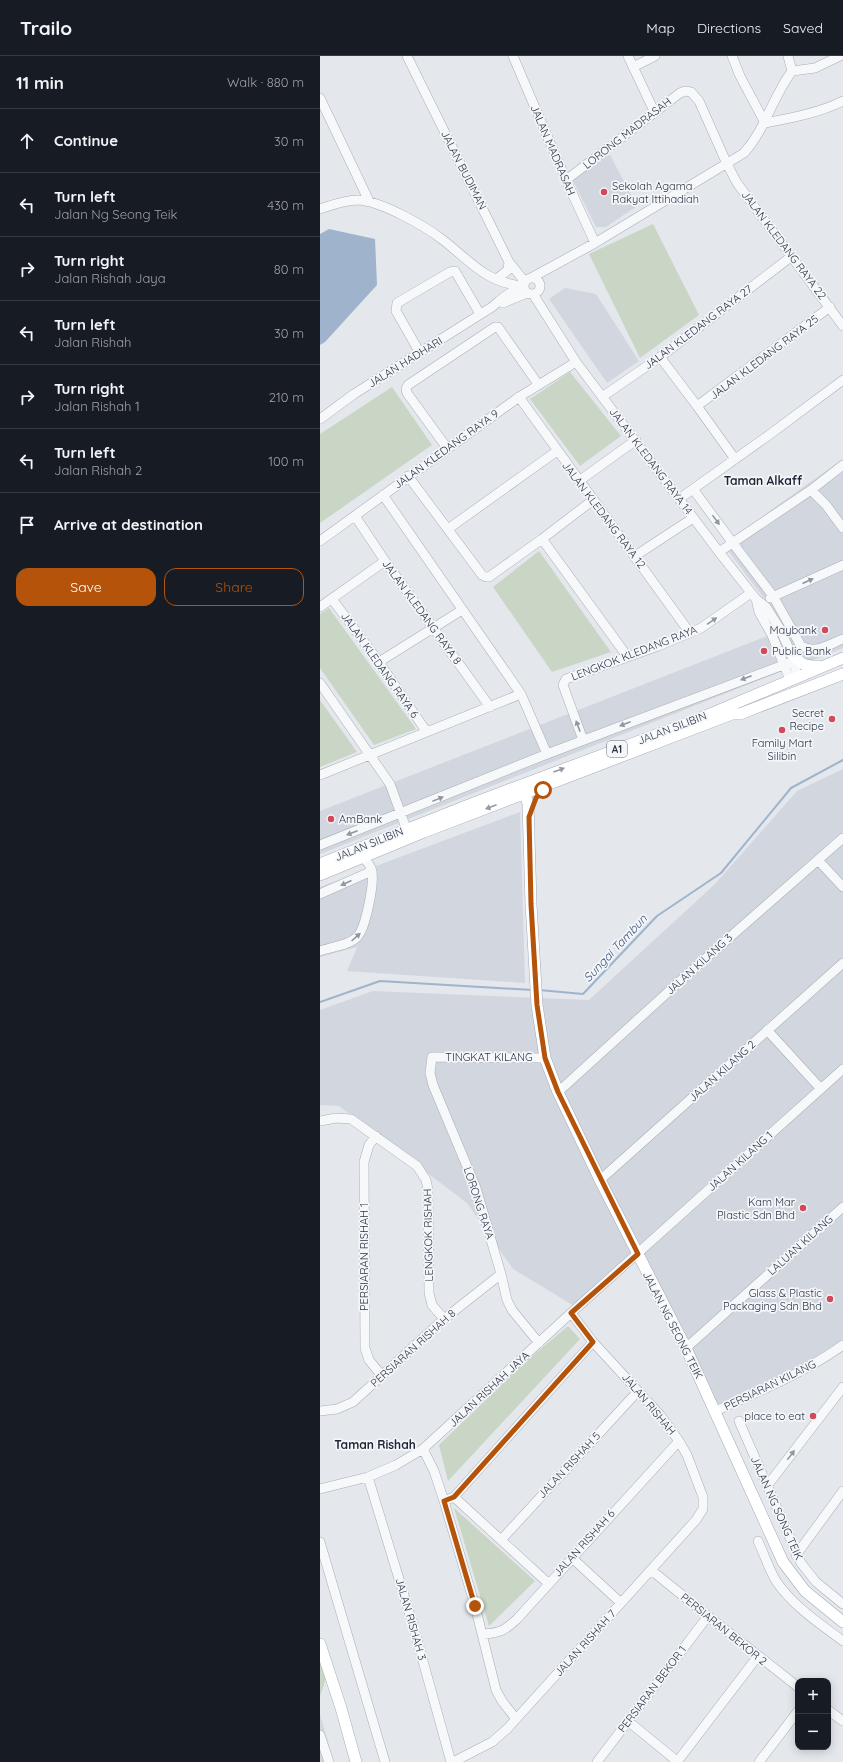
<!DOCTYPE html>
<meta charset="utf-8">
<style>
body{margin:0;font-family:Quicksand,sans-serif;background:#20242c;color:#f1f3f6}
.controls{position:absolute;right:12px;bottom:12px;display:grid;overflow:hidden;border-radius:8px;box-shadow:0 2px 10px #0003}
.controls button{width:36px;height:36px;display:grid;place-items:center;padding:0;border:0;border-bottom:1px solid #363941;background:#171b24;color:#f1f3f6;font:20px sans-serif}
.stop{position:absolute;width:12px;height:12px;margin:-9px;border:3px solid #b45309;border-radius:50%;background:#fff}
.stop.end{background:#b45309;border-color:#fff;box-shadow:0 1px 4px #0008}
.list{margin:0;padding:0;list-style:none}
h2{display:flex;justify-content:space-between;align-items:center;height:52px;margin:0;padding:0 16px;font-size:17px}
h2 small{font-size:13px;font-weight:400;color:#9ea1a6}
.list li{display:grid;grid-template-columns:26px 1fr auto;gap:12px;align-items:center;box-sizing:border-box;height:64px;padding:0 16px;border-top:1px solid #363941}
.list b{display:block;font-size:15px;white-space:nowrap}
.list p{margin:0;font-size:13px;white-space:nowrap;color:#9ea1a6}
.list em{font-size:13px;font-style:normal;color:#9ea1a6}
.actions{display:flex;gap:8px;padding:12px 16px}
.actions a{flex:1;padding:9px 0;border:1px solid #b45309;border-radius:12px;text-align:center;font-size:14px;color:#b45309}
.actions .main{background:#b45309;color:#fff}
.icon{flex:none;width:22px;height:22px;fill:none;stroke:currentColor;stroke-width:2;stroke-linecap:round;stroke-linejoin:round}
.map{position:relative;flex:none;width:523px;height:1706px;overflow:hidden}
header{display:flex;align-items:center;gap:24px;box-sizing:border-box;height:56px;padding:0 20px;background:#171b24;border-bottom:1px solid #363941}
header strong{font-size:19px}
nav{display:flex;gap:22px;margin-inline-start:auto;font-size:14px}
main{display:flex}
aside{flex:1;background:#171b24}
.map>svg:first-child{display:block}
</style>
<header>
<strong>Trailo</strong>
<nav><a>Map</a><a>Directions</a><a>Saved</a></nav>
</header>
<main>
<aside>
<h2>11 min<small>Walk · 880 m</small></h2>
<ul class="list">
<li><svg class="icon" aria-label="ahead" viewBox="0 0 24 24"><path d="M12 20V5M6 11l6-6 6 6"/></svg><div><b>Continue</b></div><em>30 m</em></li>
<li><svg class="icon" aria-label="left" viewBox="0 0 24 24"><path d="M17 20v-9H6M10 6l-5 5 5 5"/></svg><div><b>Turn left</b><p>Jalan Ng Seong Teik</p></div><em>430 m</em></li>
<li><svg class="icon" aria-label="right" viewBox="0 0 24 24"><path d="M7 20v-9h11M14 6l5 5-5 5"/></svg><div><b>Turn right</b><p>Jalan Rishah Jaya</p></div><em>80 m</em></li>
<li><svg class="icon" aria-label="left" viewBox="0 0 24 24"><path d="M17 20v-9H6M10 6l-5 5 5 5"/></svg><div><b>Turn left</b><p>Jalan Rishah</p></div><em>30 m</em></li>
<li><svg class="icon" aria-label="right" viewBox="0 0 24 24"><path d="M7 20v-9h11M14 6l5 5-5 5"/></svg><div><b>Turn right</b><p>Jalan Rishah 1</p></div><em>210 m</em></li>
<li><svg class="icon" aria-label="left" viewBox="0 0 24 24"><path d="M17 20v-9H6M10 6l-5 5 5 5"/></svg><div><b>Turn left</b><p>Jalan Rishah 2</p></div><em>100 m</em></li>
<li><svg class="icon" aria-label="arrive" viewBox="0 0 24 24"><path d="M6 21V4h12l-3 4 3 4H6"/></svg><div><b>Arrive at destination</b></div></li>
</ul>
<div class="actions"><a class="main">Save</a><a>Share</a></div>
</aside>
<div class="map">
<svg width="523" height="1706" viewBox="0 0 523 1706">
<rect width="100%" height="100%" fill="#e4e7ec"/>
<!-- built -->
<path fill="#d2d6de" d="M288 95 317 150 286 171H276L252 123Z
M245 232 276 238 319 305 287 327 229 243Z
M523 403V592L491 605 477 598 449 549 403 488Z
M450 579 465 614 0 798V755Z
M523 713V1286L507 1300 394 1355 316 1200 256 1251 193 1213 147 1147 19 1050 0 1049V954L53 935 269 944 395 828 477 735Z
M200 756 205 927 27 915 37 891 0 901V831Z
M0 1659 14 1706H0Z"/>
<!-- green -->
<path fill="#c9d6c5" d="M333 168 379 259 320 302 269 198Z
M250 316 301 380 260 410 210 343Z
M72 331 112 389 0 467V378Z
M219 495 291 596 232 616 173 531Z
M9 552 96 673 54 689 0 612V558Z
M0 644 37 696 0 711Z
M248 1270 260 1283 128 1425 119 1389 204 1307Z
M134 1452 215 1525 169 1570Z
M0 1606 6 1623 0 1640Z"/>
<!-- water -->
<path fill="#9fb4cc" d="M9 173 55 183 57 229 5 286 0 289V178Z"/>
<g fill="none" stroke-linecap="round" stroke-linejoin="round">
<!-- stream -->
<path stroke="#9fb4cc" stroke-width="2" d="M219 934 263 938 337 860 401 817 471 732 523 704
M0 946 60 925 213 934"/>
<!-- minor casing -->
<g stroke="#a9aeb7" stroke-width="10">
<path id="minor" d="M87 0 189 206 205 226
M193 0 246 124 275 187
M308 0 334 55
M412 0 420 20 445 67C471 62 499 57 523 45
M468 0 472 15
M313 11 335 0
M472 15 495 12 520 0
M0 42 49 145
M246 124 360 37 365 35 371 36 379 45 407 108 417 127 523 270
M0 153C12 149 25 144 38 144 61 145 105 170 123 184 150 205 166 227 203 230
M179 221 188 214 189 206
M204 230a8 8 0 1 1 16 0a8 8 0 1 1-16 0Z
M211 222 275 187 424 97C446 72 452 42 472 15
M213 238 256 306 399 496 436 543 446 551 460 573 470 595 478 621
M183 247 207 237
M100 297 76 255 77 247 130 216 135 215 160 258
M340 301 377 350 415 403
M199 341 370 577
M282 341 340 301 472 200
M377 350 510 251
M0 363 34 338 172 251C182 243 191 233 204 232
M127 392 87 337 86 333 88 329 175 271H178L218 328
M88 420 162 519 166 521H169L222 483 273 444
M259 425 316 384
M373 433 412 486 453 540 481 590C496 598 508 589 523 583
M491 434 506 449 523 472
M63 439 201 638 227 698
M359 443 449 379 523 324
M35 460 65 505 170 651
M128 473 237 395
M222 483 307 600
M0 485 199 341 256 306
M399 496 491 434 523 409
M315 500 373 462
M450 542 523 509
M12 543 59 606 106 675
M436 543 439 556 452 579 470 624
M0 551 65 505
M59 606 142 554
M0 627 70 728 86 772
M263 684 243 629 246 623 338 590 381 572 431 537
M0 719 201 638
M0 789 227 698 474 605
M498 804 523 831
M0 838 52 815
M0 895C11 891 30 889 37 881 46 872 54 828 52 816 51 809 47 805 42 801
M447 974 501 1033
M238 1036 369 917 523 782
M0 1065 16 1062 31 1063 97 1110 106 1124 108 1134 109 1237 112 1249 124 1263
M56 1080 49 1089 44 1106 45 1292 49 1304 62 1320
M280 1124 523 907
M219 1287 192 1254 187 1244 181 1218 156 1132 113 1029 110 1017 112 1001 225 1002
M366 1292 523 1151
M0 1355 17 1353 33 1346 124 1263 181 1218
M396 1355C439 1335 484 1317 523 1289
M419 1365 481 1507 496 1526 523 1548
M103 1393 114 1415 124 1445 155 1550 176 1634 182 1645 196 1663
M48 1421 93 1569 131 1706
M447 1430 523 1331
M0 1433 48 1421 76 1409 103 1393 251 1257 523 1013
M134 1441 228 1527
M124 1445 134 1441 273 1286
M181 1484 318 1335
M438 1485C444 1498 449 1513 456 1525 473 1550 499 1567 523 1585
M0 1486 65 1706
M476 1499 523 1435
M251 1501 301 1547
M331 1514 388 1560 478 1631
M163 1578C180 1577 184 1575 197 1563L359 1385
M508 1654 523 1665
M308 1665 358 1706
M0 1679 9 1706
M133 1706 172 1686 187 1673 376 1464 383 1453V1441L367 1399 359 1385 340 1359 273 1286 251 1257
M277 1706 388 1560
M357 1706 438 1600
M439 1706 478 1655"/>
</g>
<!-- major casing -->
<g stroke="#a3abb8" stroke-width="12">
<path id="major" d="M470 595C481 607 480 610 499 610
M190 733 198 732 203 734 208 747 211 848 217 949 225 1002 238 1036 280 1124 366 1292 463 1506 485 1535 523 1566
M0 808 156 746 376 664 523 602
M0 819 104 776 412 658H420L523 618
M0 1588 21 1652 36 1706"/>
</g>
<!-- minor -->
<use href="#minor" stroke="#f7f8fa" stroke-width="9"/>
<!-- major -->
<use href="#major" stroke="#fff" stroke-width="11"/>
</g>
<!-- one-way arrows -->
<defs><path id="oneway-solid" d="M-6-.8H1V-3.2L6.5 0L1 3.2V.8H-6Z"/></defs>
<g fill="#9196a0">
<use href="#oneway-solid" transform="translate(396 464) rotate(54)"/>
<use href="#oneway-solid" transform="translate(488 525) rotate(-24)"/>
<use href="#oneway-solid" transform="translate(392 565) rotate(-34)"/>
<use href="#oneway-solid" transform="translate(426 622) rotate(159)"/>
<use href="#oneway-solid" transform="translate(305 668) rotate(159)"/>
<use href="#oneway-solid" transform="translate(258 670) rotate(-110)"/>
<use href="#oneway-solid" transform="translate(118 743) rotate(-22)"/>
<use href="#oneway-solid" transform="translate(32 777) rotate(159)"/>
<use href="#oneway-solid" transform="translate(26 827) rotate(156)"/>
<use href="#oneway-solid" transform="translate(36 881) rotate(-42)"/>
<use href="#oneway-solid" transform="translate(471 1399) rotate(-53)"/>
</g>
<g fill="#959aa2">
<use href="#oneway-solid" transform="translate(239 714) rotate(-20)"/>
<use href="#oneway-solid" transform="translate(171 751) rotate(159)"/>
</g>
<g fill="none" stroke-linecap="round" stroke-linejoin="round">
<!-- route -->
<path stroke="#b45309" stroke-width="5" d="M155 1550 124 1445 134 1441 273 1286 251 1257 318 1198 238 1036 225 1002 217 949 211 848 209 761 216 742 223 734"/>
</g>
<!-- markers -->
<g fill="#d1495b" stroke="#f4f6f9" stroke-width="1.5">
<circle cx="284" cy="136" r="4"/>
<circle cx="505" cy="574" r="4"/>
<circle cx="444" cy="595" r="4"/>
<circle cx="512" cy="663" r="4"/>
<circle cx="462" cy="674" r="4"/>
<circle cx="11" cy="763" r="4"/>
<circle cx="483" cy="1152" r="4"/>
<circle cx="510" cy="1243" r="4"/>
<circle cx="493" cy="1360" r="4"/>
</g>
<g text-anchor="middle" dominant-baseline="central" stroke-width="3.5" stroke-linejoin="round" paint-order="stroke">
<!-- shield labels -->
<rect fill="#f4f6f9" stroke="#676e7b" stroke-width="1" x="287" y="685" width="20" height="16" rx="3"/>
<g font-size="10" font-weight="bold" fill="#2b3445">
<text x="297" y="693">A1</text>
</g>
<!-- street labels -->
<g font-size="11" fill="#2b3445" stroke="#f4f6f9">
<text transform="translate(307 77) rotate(-38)">LORONG MADRASAH</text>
<text transform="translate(233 94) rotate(67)">JALAN MADRASAH</text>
<text transform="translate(144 114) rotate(63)">JALAN BUDIMAN</text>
<text transform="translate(464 189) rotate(53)">JALAN KLEDANG RAYA 22</text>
<text transform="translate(378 271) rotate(-37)">JALAN KLEDANG RAYA 27</text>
<text transform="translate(444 301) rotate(-37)">JALAN KLEDANG RAYA 25</text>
<text transform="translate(85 306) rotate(-32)">JALAN HADHARI</text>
<text transform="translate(126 393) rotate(-36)">JALAN KLEDANG RAYA 9</text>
<text transform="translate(331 405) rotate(53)">JALAN KLEDANG RAYA 14</text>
<text transform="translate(284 459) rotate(53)">JALAN KLEDANG RAYA 12</text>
<text transform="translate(102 556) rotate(54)">JALAN KLEDANG RAYA 8</text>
<text transform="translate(314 597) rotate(-21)">LENGKOK KLEDANG RAYA</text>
<text transform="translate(60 609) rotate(55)">JALAN KLEDANG RAYA 6</text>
<text transform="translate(352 672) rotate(-21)">JALAN SILIBIN</text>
<text transform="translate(49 788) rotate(-22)">JALAN SILIBIN</text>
<text transform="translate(379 908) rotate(-42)">JALAN KILANG 3</text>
<text x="169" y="1001">TINGKAT KILANG</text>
<text transform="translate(402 1015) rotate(-42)">JALAN KILANG 2</text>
<text transform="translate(420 1105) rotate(-42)">JALAN KILANG 1</text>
<text transform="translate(159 1147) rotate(72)">LORONG RAYA</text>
<text transform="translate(108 1179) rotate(-91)">LENGKOK RISHAH</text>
<text transform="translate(480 1189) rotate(-42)">LALUAN KILANG</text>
<text transform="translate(44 1201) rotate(-90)">PERSIARAN RISHAH 1</text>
<text transform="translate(353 1269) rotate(63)">JALAN NG SEONG TEIK</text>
<text transform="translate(93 1292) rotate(-42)">PERSIARAN RISHAH 8</text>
<text transform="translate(450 1329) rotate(-26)">PERSIARAN KILANG</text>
<text transform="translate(169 1333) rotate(-43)">JALAN RISHAH JAYA</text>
<text transform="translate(329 1348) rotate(50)">JALAN RISHAH</text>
<text transform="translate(249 1409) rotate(-47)">JALAN RISHAH 5</text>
<text transform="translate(457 1452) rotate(66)">JALAN NG SONG TEIK</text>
<text transform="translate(264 1487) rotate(-48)">JALAN RISHAH 6</text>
<text transform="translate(91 1563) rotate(74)">JALAN RISHAH 3</text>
<text transform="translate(404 1573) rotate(39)">PERSIARAN BEKOR 2</text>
<text transform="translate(265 1587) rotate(-48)">JALAN RISHAH 7</text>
<text transform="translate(332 1633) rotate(-53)">PERSIARAN BEKOR 1</text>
</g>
<!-- poi labels -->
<g font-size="11" fill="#2b3445" stroke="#f4f6f9" text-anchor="end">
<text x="292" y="130" text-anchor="start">Sekolah Agama<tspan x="292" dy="13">Rakyat Ittihadiah</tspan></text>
<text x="497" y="574">Maybank</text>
<text x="452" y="595" text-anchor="start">Public Bank</text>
<text x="504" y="657">Secret<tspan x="504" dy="13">Recipe</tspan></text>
<text x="462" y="687" text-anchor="middle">Family Mart<tspan x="462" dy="13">Silibin</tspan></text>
<text x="19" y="763" text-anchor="start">AmBank</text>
<text x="475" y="1146">Kam Mar<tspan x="475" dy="13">Plastic Sdn Bhd</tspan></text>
<text x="502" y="1237">Glass &amp; Plastic<tspan x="502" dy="13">Packaging Sdn Bhd</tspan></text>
<text x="485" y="1360">place to eat</text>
</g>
<!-- neighbourhood labels -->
<g font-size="12" font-weight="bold" fill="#1d2536" stroke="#f4f6f9">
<text x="443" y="424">Taman Alkaff</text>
<text x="55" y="1388">Taman Rishah</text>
</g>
<!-- water labels -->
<g font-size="12" font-style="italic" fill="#34527a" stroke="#f4f6f9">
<text transform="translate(295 892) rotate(-47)">Sungai Tambun</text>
</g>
</g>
</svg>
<div class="controls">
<button>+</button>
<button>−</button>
</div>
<div class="stop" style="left:223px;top:734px"></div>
<div class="stop end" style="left:155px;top:1550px"></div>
</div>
</main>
